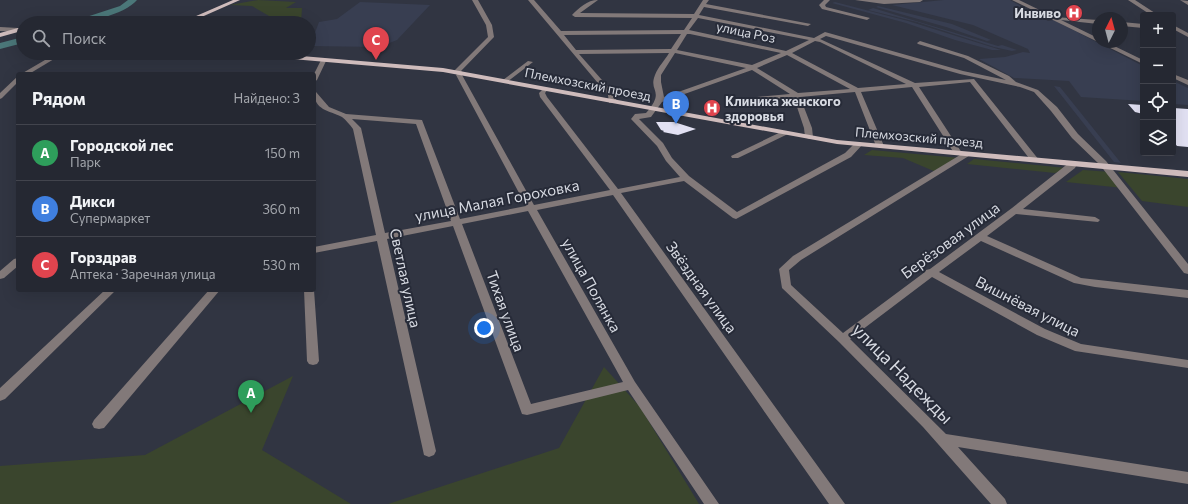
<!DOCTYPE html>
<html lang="ru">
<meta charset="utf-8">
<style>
body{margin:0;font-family:Commissioner,sans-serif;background:#2d303a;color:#f1f3f6}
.controls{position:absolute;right:12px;top:12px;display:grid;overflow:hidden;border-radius:4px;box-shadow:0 4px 16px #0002}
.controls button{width:36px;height:36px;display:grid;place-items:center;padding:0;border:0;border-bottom:1px solid #42444d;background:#252832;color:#f1f3f6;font:20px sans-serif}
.compass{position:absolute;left:1092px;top:12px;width:36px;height:36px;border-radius:50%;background:#252832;box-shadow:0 4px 16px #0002;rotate:6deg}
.you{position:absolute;left:484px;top:328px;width:14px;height:14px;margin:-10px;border:3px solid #fff;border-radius:50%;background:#1a73e8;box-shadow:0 0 0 6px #1a73e833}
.badge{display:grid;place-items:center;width:26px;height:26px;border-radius:50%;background:#d6ab8b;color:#fff;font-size:13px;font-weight:700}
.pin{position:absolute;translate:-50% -33px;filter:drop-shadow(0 1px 2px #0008)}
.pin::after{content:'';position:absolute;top:21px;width:14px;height:12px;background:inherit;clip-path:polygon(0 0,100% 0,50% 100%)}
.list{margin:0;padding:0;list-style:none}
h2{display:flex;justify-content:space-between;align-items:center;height:52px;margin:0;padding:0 16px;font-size:17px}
h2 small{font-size:13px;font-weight:400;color:#a3a6ac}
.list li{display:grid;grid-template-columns:26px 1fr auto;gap:12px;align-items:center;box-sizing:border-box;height:56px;padding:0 16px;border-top:1px solid #42444d}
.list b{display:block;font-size:15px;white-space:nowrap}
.list p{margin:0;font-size:13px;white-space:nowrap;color:#a3a6ac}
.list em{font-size:13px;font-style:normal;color:#a3a6ac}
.icon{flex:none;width:22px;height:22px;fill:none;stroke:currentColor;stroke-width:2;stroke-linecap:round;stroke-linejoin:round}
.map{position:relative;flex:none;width:1188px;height:504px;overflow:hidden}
.search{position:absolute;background:#252832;box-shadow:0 4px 16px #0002;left:16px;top:16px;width:300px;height:44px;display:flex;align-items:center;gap:10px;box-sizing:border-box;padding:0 14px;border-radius:22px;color:#a3a6ac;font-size:15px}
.panel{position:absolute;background:#252832;box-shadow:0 4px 16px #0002;left:16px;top:72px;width:300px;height:220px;border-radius:4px}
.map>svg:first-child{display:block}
</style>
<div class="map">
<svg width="1188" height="504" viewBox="0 0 1188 504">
<rect width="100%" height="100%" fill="#313542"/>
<!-- built -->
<path fill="#383e51" d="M944 0H1010L1048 21 1054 20 1143 66V101L1081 97 1069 81 1014 78 979 59 1005 57 1023 52 1030 53 1028 49 973 25 892 5Z
M360 2 430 5 397 40 379 47 310 46 319 22 337 19Z
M835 2 908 21 1001 50H992L955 40 906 23 832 3Z
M878 6 952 24 991 40 987 41 946 27 876 7Z
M873 8 998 46 1002 45 1017 50 1012 51 994 47 917 22 868 10Z
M1173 81 1188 88V105L1173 104Z
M1054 86 1060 87 1121 163 1114 162Z"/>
<!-- green -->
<path fill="#3a452d" d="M258 0 296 2 286 8H302L301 23H273L276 20 252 6 230 5Z
M872 150 960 158 936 172 903 158 864 155Z
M974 159 1066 168 1055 173 967 164Z
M1083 170 1111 172 1123 188 1066 182Z
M1118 172 1188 179V207L1142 201Z
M604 367 640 407 699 504H388L559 448Z
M293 376 262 450 351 504H0V466L145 455Z"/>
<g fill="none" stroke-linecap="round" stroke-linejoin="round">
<!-- river -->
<path fill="#4b7779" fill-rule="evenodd" d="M128 0H137C124 15 87 23 68 23L120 6Z
M23 37V43L0 49V43Z"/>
</g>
<!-- building -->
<path fill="#e2e1f3" d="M1128 104 1143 105V114L1135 112Z
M1173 108 1188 109V147L1177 146 1173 141Z
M656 122H674L696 129 678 135 663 132 664 131 661 130Z"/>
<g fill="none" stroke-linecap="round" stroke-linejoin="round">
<!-- minor -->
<path fill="#827979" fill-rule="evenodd" d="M472 0H478L492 25 494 37 461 71 464 73 462 75 534 205 610 190 540 97 539 93 545 87 548 89 545 93 547 97 618 189 680 177 666 161 657 146 631 119 635 114 646 113C666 90 648 92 655 75 658 67 665 60 669 53L579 54 617 97 615 103H609L608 95 528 0H534L561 31 684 30 692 18 575 17 572 15C579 8 587 0 598 0L580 13 694 14 703 0H709L706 4 811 24 808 26 704 7 699 15 814 38 825 32 963 71 1006 80 964 58 918 44 917 43 920 41 968 56 1009 76 1016 82 1038 90 1057 107 1078 134 1106 161 1188 264V274L1184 273 1100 165 1072 138 1051 111 1034 92 1020 87 960 74 826 36 820 39 915 83 974 79 1039 160 1038 162H1032L970 82 919 87 962 153 958 155 954 153 912 87 861 92 884 146 880 148 876 146 855 92 800 97 812 128 813 137 809 139 805 137 804 128 794 98 755 100V98L757 97 790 94 752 70 662 102 651 117 639 119 663 143 672 158 689 176 737 212 845 153 856 142H859L863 144 851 157 736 219 733 218 684 181 621 193 845 504H829L613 195 537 210 635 382 719 504H704L628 390 527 415 522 414 453 226 387 239 436 451 434 455 429 457 424 455 377 241 314 253V247L376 235 353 129C350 125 346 120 342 117 329 110 314 111 314 91L316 92 329 107 346 114 422 120 460 219 526 206 456 75 457 74 453 72 488 37 486 25ZM698 18 809 40 786 51 689 30ZM681 34 671 49 576 50 564 35ZM687 34H690L781 53 752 65 677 50ZM815 41 820 42 906 84 858 88 792 53ZM675 53 746 68 664 97 661 82V75ZM787 55 850 89 798 93 757 68ZM352 119 416 124 451 221 385 233 361 128ZM528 211 623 382 531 404 462 224Z
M824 0H830L825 5 826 7 870 18 867 20 822 9 819 5Z
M855 0H923L920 2 884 4Z
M1012 0H1019L1054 17 1098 20V24L1061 20 1098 38V42Z
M1128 0H1135L1158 15H1151Z
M1180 0 1188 1V5Z
M1122 22 1143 24V28L1122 26Z
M1173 25 1188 33V37L1173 29Z
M0 27 18 28 21 30 18 32 0 31Z
M1098 42H1106L1143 60V64Z
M57 53H64L29 74H21Z
M321 60 326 61 317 80 314 82V74Z
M528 61 533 62 507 82H503V80Z
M1173 74 1188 80V85L1173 78Z
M18 76V82L2 98 0 99V93Z
M783 131H786L790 133 738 158H732L731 156Z
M965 152H971L972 154 801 260 789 270 791 285 843 333 925 272 926 270 930 269 1012 208 1070 162H1076L1077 164 1075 168 1023 209 1095 217 1100 220 1098 222 1016 214 987 236 1081 278 1188 290V298L1095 287 1074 283 981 241 939 272 1045 329 1081 344 1188 360V368L1075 351 1037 335 932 277 850 339 946 434 1188 472V484L958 447 1005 499 1007 504H991L923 427 839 342 782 288 779 269 793 256Z
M18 258V266L4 278 0 279V271L14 259Z
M105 290H116L5 399 0 401V388Z
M209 290H220L104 428 99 429 94 428 92 424 94 420Z
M304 290H314L319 361 317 364 313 365 309 364 307 361Z"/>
<!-- major -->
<path fill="#cfbcbc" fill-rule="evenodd" d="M233 0H240L188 23H180Z
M18 28 23 29V33L18 32 0 37V33Z
M241 53H266L443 68 837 140 1188 171V177L837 144 443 72 244 55Z"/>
</g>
<!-- icons -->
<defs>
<g id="hospital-disc" transform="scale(0.9)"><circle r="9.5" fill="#e0444e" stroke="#272b38"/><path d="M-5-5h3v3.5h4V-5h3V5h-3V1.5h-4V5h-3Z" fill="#fff"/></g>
</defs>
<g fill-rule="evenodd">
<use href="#hospital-disc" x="1074" y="13"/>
<use href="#hospital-disc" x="712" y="108"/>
</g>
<g text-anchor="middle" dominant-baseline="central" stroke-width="4" stroke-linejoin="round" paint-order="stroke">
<!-- far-poi labels -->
<g font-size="13" font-weight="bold" fill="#d7dae2" stroke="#272b38" text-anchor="end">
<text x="1061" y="13">Инвиво</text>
<text x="725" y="101" text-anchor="start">Клиника женского<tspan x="725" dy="15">здоровья</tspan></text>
</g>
<!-- far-street labels -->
<g font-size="13" fill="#d7dae2" stroke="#272b38">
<text transform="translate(746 32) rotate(12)">улица Роз</text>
<text transform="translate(588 84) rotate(11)">Племхозский проезд</text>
<text transform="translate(919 137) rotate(5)">Племхозский проезд</text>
</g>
<!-- street labels -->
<g font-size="15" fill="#d7dae2" stroke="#272b38">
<text transform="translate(497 200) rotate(-11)">улица Малая Гороховка</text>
<text transform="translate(950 240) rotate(-36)">Берёзовая улица</text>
<text transform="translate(406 278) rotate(78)">Светлая улица</text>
<text transform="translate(592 285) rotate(61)">улица Полянка</text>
<text transform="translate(702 287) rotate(54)">Звёздная улица</text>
<text transform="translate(1028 306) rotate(27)">Вишнёвая улица</text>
<text transform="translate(506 311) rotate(70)">Тихая улица</text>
</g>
<!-- near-street labels -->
<g font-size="18" fill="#d7dae2" stroke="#272b38">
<text transform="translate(903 373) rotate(45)">улица Надежды</text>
</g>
</g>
</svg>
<div class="controls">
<button>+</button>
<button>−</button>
<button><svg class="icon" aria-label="locate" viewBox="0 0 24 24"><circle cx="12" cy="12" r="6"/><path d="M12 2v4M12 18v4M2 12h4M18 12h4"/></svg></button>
<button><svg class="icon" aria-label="layers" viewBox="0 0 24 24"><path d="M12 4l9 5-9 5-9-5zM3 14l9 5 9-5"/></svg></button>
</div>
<svg class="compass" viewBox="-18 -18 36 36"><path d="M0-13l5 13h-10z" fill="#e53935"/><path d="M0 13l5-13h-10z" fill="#a3a6ac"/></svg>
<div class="you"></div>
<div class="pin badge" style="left:251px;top:413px;background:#2e9e5b">A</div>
<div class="pin badge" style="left:676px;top:124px;background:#3f7fe0">B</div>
<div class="pin badge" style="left:376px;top:60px;background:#e0444e">C</div>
<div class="search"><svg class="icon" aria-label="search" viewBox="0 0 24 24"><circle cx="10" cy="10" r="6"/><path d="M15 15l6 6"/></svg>Поиск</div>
<section class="panel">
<h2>Рядом<small>Найдено: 3</small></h2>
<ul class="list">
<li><span class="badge" style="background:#2e9e5b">A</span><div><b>Городской лес</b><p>Парк</p></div><em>150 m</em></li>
<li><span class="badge" style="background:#3f7fe0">B</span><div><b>Дикси</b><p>Супермаркет</p></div><em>360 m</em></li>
<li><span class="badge" style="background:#e0444e">C</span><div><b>Горздрав</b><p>Аптека · Заречная улица</p></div><em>530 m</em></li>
</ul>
</section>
</div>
